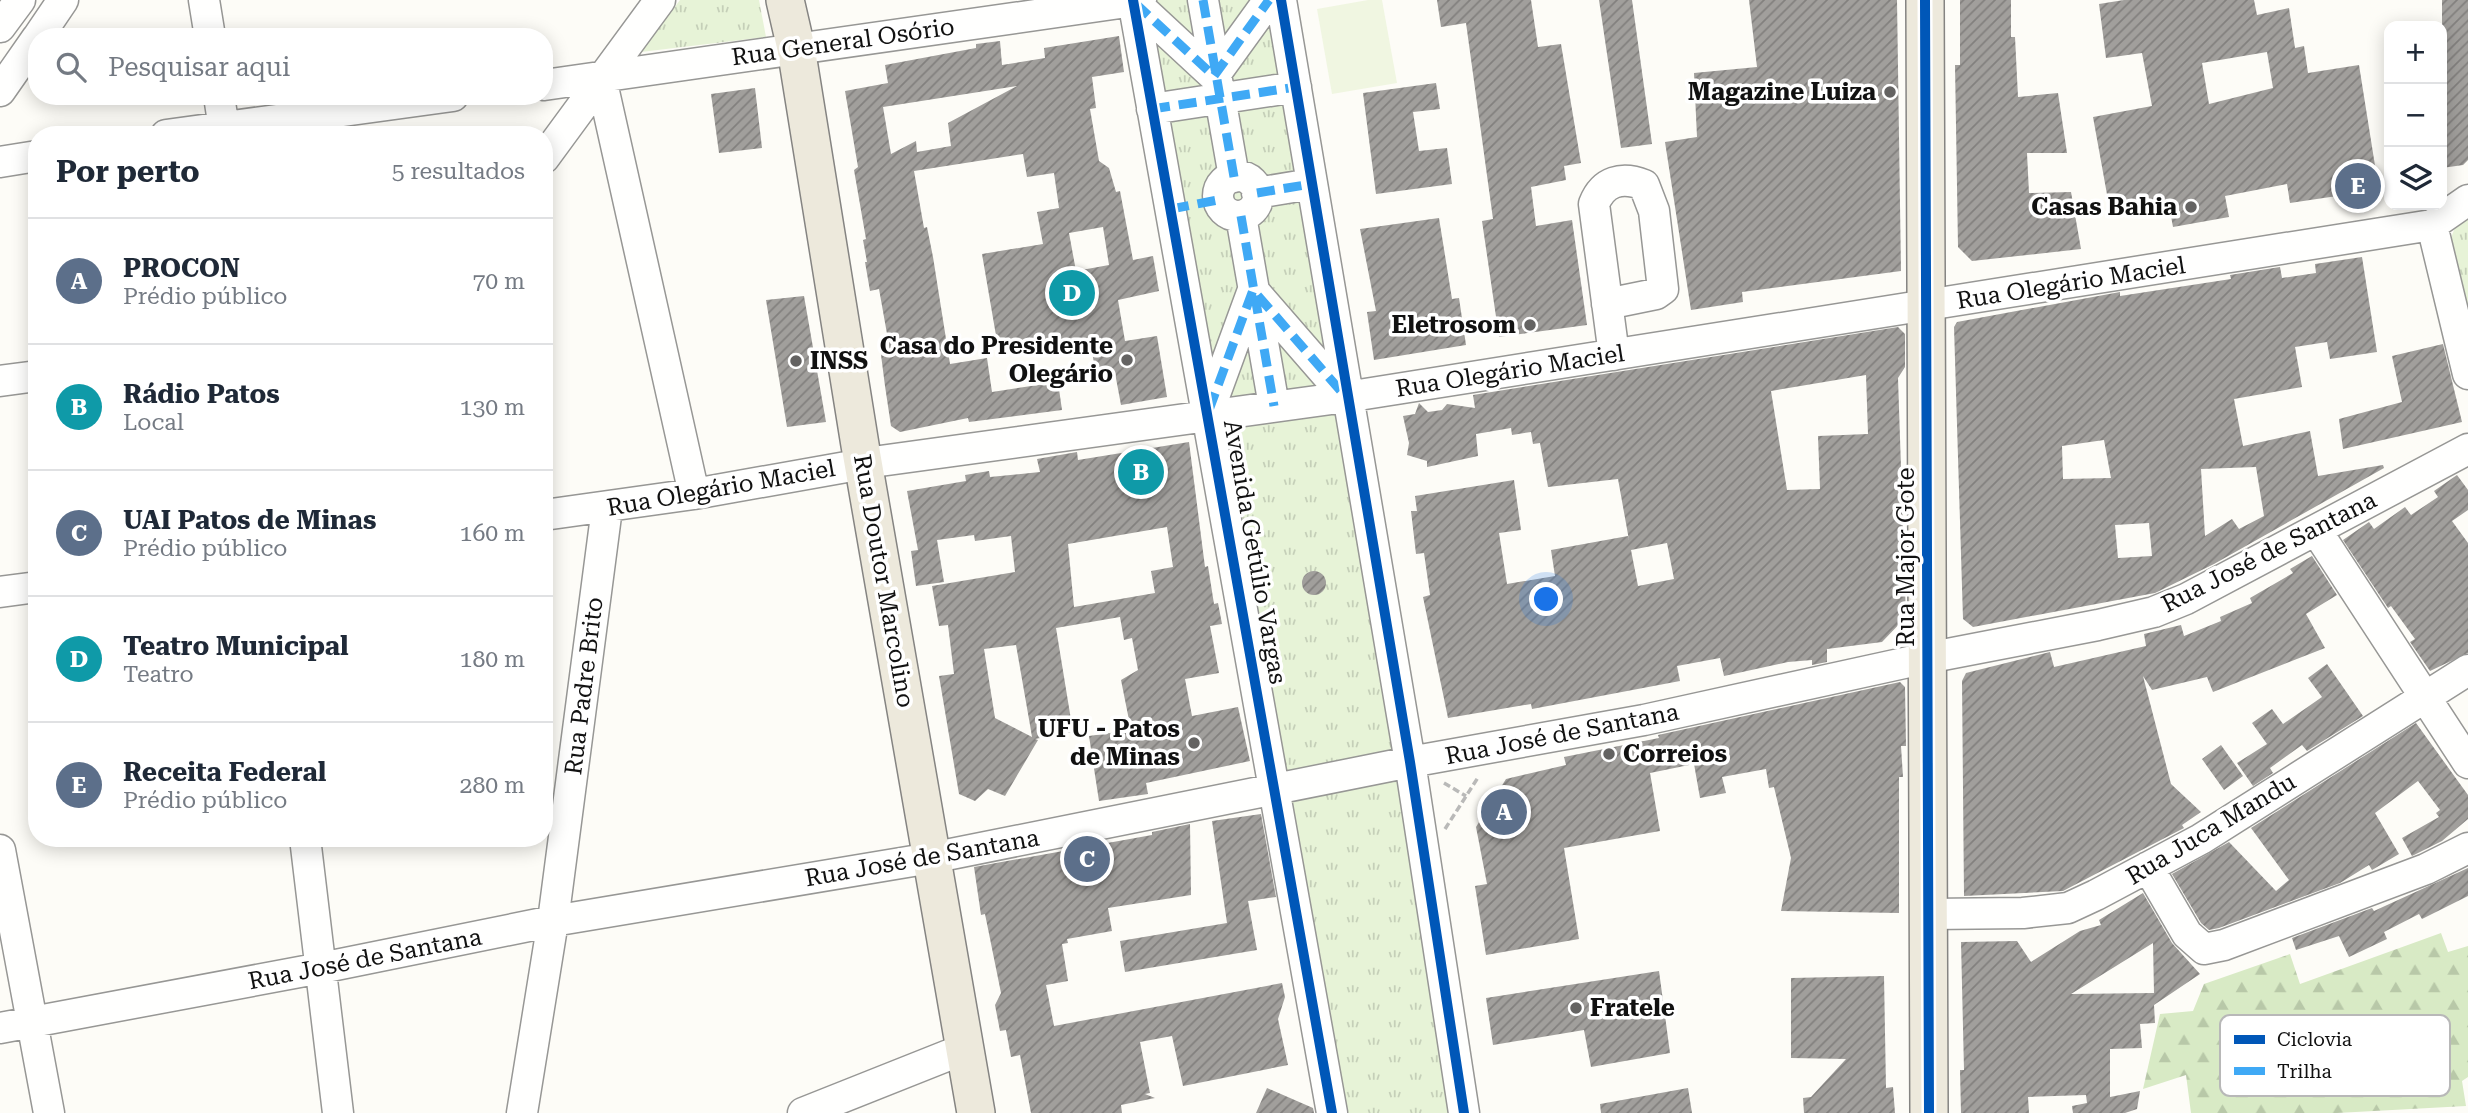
<!DOCTYPE html>
<html lang="pt">
<meta charset="utf-8">
<style>
body{margin:0;font-family:"Roboto Serif",serif;background:#f2f2f3;color:#1f2937}
.controls{position:absolute;right:21px;top:21px;display:grid;overflow:hidden;border-radius:14px;box-shadow:0 4px 18px #0003}
.controls button{width:63px;height:63px;display:grid;place-items:center;padding:0;border:0;border-bottom:2px solid #e0e1e3;background:#fff;color:#1f2937;font:35px sans-serif}
.you{position:absolute;left:1547px;top:600px;width:24px;height:24px;margin:-18px;border:5px solid #fff;border-radius:50%;background:#1a73e8;box-shadow:0 0 0 10px #1a73e833}
.badge{display:grid;place-items:center;width:46px;height:46px;border-radius:50%;background:#646362;color:#fff;font-size:23px;font-weight:700}
.pin{position:absolute;translate:-50% -50%;border:4px solid #fff;box-shadow:0 2px 7px #0006}
.list{margin:0;padding:0;list-style:none}
h2{display:flex;justify-content:space-between;align-items:center;height:91px;margin:0;padding:0 28px;font-size:30px}
h2 small{font-size:23px;font-weight:400;color:#747a83}
.list li{display:grid;grid-template-columns:46px 1fr auto;gap:21px;align-items:center;box-sizing:border-box;height:126px;padding:0 28px;border-top:2px solid #e0e1e3}
.list b{display:block;font-size:26px;white-space:nowrap}
.list p{margin:0;font-size:23px;white-space:nowrap;color:#747a83}
.list em{font-size:23px;font-style:normal;color:#747a83}
.icon{flex:none;width:38px;height:38px;fill:none;stroke:currentColor;stroke-width:2;stroke-linecap:round;stroke-linejoin:round}
.map{position:relative;flex:none;width:2468px;height:1113px;overflow:hidden}
.search{position:absolute;background:#fff;box-shadow:0 4px 18px #0003;left:28px;top:28px;width:525px;height:77px;display:flex;align-items:center;gap:18px;box-sizing:border-box;padding:0 24px;border-radius:28px;color:#747a83;font-size:26px}
.panel{position:absolute;background:#fff;box-shadow:0 4px 18px #0003;left:28px;top:126px;width:525px;height:721px;border-radius:28px}
.map>svg:first-child{display:block}
</style>
<div class="map">
<svg width="2468" height="1113" viewBox="0 0 2468 1113">
<defs>
<pattern id="forest-firs" width="22" height="20" patternUnits="userSpaceOnUse" patternTransform="scale(1.75)"><rect width="22" height="20" fill="#d8eac5"/><path d="M5 1l3.5 6h-7zM16 11l3.5 6h-7z" fill="#b8c8a8"/></pattern>
<pattern id="park-tufts" width="24" height="20" patternUnits="userSpaceOnUse" patternTransform="scale(1.75)"><rect width="24" height="20" fill="#e7f3d7"/><path d="M3 7l-1-3M5 7V3M7 7l1-3M15 17l-1-3M17 17v-4M19 17l1-3" fill="none" stroke="#c5cfb8"/></pattern>
<pattern id="building-hatch" width="6" height="6" patternUnits="userSpaceOnUse" patternTransform="scale(1.75)"><rect width="6" height="6" fill="#a19f9c"/><path d="M-1 1l2-2M0 6l6-6M5 7l2-2" fill="none" stroke="#82807e"/></pattern>
</defs>
<rect width="100%" height="100%" fill="#fdfcf7"/>
<!-- forest -->
<path fill="url(#forest-firs)" d="M2441 933 2448 952 2468 946V1077L2462 1081 2466 1106 2337 1113H2191L2186 1075 2143 1089 2160 1014 2193 1011 2204 984 2290 954 2300 984Z"/>
<!-- park -->
<path fill="url(#park-tufts)" d="M680 0H759L766 37 641 52Z
M1133 0H1281L1464 1113H1332Z
M2468 214V326L2449 243 2456 225Z"/>
<!-- pitch -->
<path fill="#f0f6e1" d="M1368 0H1382L1397 83 1332 94 1317 9Z"/>
<!-- building -->
<path fill="url(#building-hatch)" fill-rule="evenodd" d="M1437 0H1531L1538 47 1561 44 1581 163 1564 166 1566 180 1531 187 1536 226 1572 220 1587 325 1499 337 1482 221 1493 219 1466 23 1441 27Z
M1599 0H1632L1652 144 1621 148Z
M1749 0H1897L1901 271 1742 292 1743 302 1691 310 1665 142 1697 137 1694 73 1757 67Z
M1960 0H2011V37H2015L2018 97 2058 93 2067 153H2027L2029 193 2071 192 2081 249 1972 261 1958 247 1955 65H1960Z
M2124 0H2254L2257 15 2289 8 2295 48 2304 46 2308 73 2359 65 2380 197 2338 204 2337 196 2290 203 2287 184 2225 196 2229 217 2173 227 2168 200 2110 211 2093 117 2152 106 2142 53 2106 58 2099 4ZM2267 52 2273 88 2209 104 2202 63Z
M2442 0H2468V160L2463 165 2442 168Z
M1119 36 1124 72 1092 77 1096 108 1090 109 1099 161 1109 168 1116 192 1120 191 1133 260 1153 256 1159 291 1118 300 1125 341 1157 336 1167 397 1121 405 1115 373 1096 377 1090 338 999 353 982 254 1043 244 1037 212 1059 208 1054 173 1027 177 1023 154 914 171 924 228 927 227 933 257 950 364 987 358 992 392 1058 382 1062 410 969 422 968 418 900 432 891 426 885 386 880 347 889 345 879 289 870 291 865 262H867L863 240 866 239 854 170 858 167 845 91 888 83 885 65 976 48V44L1000 41 1002 65 1045 58 1044 48ZM1017 86 948 123 951 146 917 152 916 141 891 154 883 107ZM1103 227 1109 265 1076 271 1069 233Z
M1436 83 1440 109 1413 112 1419 151 1447 148 1452 184 1376 194 1363 93Z
M755 88 762 148 719 153 711 94Z
M1439 218 1452 299 1459 298 1466 345 1374 360 1367 312 1376 311 1360 229Z
M2362 257 2377 352 2330 359 2327 342 2295 347 2302 387 2234 399 2243 446 2310 431 2318 476 2383 465 2384 468 2214 564 2155 593 1973 627 1963 619 1954 327 1957 322 2120 292V296L2231 279 2230 275 2280 267 2282 278 2316 273 2315 264ZM2104 440 2111 478 2063 479 2062 446ZM2256 467 2264 516 2239 529 2232 519 2205 536 2201 469ZM2149 523 2152 556 2118 558 2115 525Z
M804 296 826 422 787 427 766 300Z
M1898 327 1905 334V367L1898 378 1906 617 1882 642 1827 649V662L1812 665V660L1788 662 1724 676 1720 658 1677 666 1680 681 1532 709 1531 704 1448 718 1423 597 1430 595 1424 553 1416 554 1411 511H1417L1415 496 1514 480 1521 530 1499 533 1507 584 1555 576 1551 550 1628 536 1629 540 1618 479 1548 487 1540 443 1533 444 1531 432 1512 435 1511 428 1476 434 1478 456 1427 467V461L1407 455 1409 443 1403 416 1415 414 1419 403 1428 412 1442 410 1447 404 1475 408 1473 395ZM1866 375 1868 434 1818 436 1820 489 1787 490 1771 391ZM1667 543 1674 579 1638 586 1631 550Z
M2443 344 2462 422 2343 449 2339 419 2402 402 2392 356Z
M1189 442 1205 567 1208 566 1214 604 1218 603 1222 624 1210 626 1219 673 1185 679 1192 716 1238 707 1250 761 1146 783 1148 794 1099 801 1089 736 1131 730 1121 680 1138 670 1132 638 1124 640 1120 617 1056 628 1073 732 1035 739 1038 740 1005 796 988 789 975 801 959 794 939 676 954 674 948 625 939 626 932 586 1015 572 1011 536 975 541 974 535 937 540 944 582 916 586 911 551 918 550 907 491 966 481 965 475 989 471 990 477 1040 472 1037 459 1077 452 1078 460ZM1167 527 1173 567 1151 571 1155 593 1074 607 1068 544ZM1016 645 1030 725 1032 737 995 718 984 649Z
M2457 475 2468 490V510L2452 521 2468 543V653L2430 671 2410 642 2415 639 2391 606 2388 608 2343 540 2369 522 2374 529 2405 507 2411 515 2438 497 2434 491Z
M2312 556 2337 595 2306 614 2325 648 2213 692 2207 677 2152 690 2143 676 2171 784 2201 812 2182 825 2184 828 2063 891 1964 896 1962 681 1966 673 2050 652 2054 667 2146 646 2144 634 2181 625 2184 636 2221 621 2220 617 2252 603 2250 598 2293 573 2290 569Z
M1302 583a12 12 0 1 1 24 0a12 12 0 1 1-24 0Z
M2327 664 2363 716 2307 751 2302 745 2270 768 2273 773 2253 786 2237 763 2267 744 2252 723 2272 709 2283 724 2322 697 2308 678Z
M1900 682 1905 687 1906 746H1901L1903 777H1899V913L1781 911 1791 858 1774 787 1769 788 1766 769 1722 777 1726 793 1700 798 1694 764 1650 773 1660 831 1564 848 1579 939 1486 955 1475 886 1487 884 1476 827 1506 779 1566 765 1564 757 1659 738 1658 735Z
M2416 723 2468 795V819L2442 841 2412 856 2402 838 2439 817 2436 813 2440 810 2418 781 2375 813 2399 854 2372 870 2369 865 2340 883 2219 928 2209 930 2201 923 2172 874 2229 842 2276 891 2289 880 2251 828Z
M2221 745 2243 776 2224 790 2202 759Z
M1261 814 1276 897 1248 901 1257 950 1125 972 1120 941 1227 923 1212 821Z
M1190 824 1191 895 1108 908 1112 931 1067 939 1068 943 1062 944 1068 981 1046 985 1054 1026 1282 983 1285 997 1278 1019 1288 1065 1183 1086 1172 1036 1140 1042 1150 1093 1145 1094 1155 1098 1121 1105 1122 1113H1031L1020 1055 1011 1057 1006 1030 1000 1031 995 1005 1001 993 985 914 981 915 974 867 1152 835V832Z
M2468 868V896L2422 919 2419 914 2384 932 2387 939 2349 957 2339 936 2296 950 2292 938 2372 908 2374 911Z
M2143 893 2172 943 2200 974 2154 1005 2155 1023 2140 1024 2142 1048 2110 1049V1097L2140 1091 2137 1109 2125 1113H2073L2072 1106 2087 1103 2086 1095 2028 1097 2029 1113H1961L1960 1070H1964L1961 942 2017 941 2031 962 2080 931 2101 925 2099 920ZM2153 943 2154 993 2071 994Z
M1659 971 1670 1053 1591 1067 1584 1030 1493 1045 1486 998Z
M1884 976 1886 1088 1893 1087 1895 1113H1804L1803 1098 1811 1097 1846 1059 1791 1058V978Z
M1267 1088 1313 1108 1314 1113H1256Z
M1688 1088 1692 1113H1601L1600 1104Z"/>
<g fill="none" stroke-linecap="round" stroke-linejoin="round">
<!-- minor casing -->
<g stroke="#979795" stroke-width="33">
<path id="minor" d="M204 0 210 37
M1133 0 1332 1113
M1203 0 1234 177
M1281 0 1410 762 1464 1113
M1133 1 1214 76 1269 0
M0 27 20 0
M38 37 63 0
M601 78 694 494
M544 85 1141 0
M0 91 37 38
M219 96 225 135
M1152 109 1296 87
M166 135 453 96
M544 158 660 0
M0 162 37 156
M1218 196a20 20 0 1 1 40 0a20 20 0 1 1-40 0Z
M1257 193 1311 184
M1241 216 1274 406
M2432 225 2468 374
M1607 304 1656 294 1663 289 1654 211 1644 185C1622 176 1603 181 1594 204L1614 355
M0 381 37 376
M1208 413 1253 290 1346 397
M544 515 694 494 880 461 1346 397 2432 225 2468 200
M2316 530 2468 763
M0 592 37 587
M305 838 338 1113
M0 850 49 1113
M2148 867 2187 934 2204 949 2224 945 2426 869 2468 848
M1930 914 2023 913 2068 908 2096 895 2201 839 2468 670
M0 1028 321 968 553 921 931 858 1410 762 1644 720 1927 658 2098 625 2154 612 2186 599 2468 449
M522 1113 553 921 607 508
M803 1113 964 1049"/>
</g>
<!-- major casing -->
<g stroke="#858482" stroke-width="40">
<path id="major" d="M785 0 796 48 860 445 976 1113
M1925 0 1929 1113"/>
</g>
<!-- path -->
<path stroke="#b9b9b8" stroke-width="3.5" stroke-dasharray="7 3.5" stroke-linecap="butt" d="M1444 783 1466 796
M1445 829 1479 776"/>
<!-- minor -->
<use href="#minor" stroke="#fffffe" stroke-width="30"/>
<!-- major -->
<use href="#major" stroke="#ede9dc" stroke-width="37"/>
<!-- quiet -->
<path stroke="#3fa9f5" stroke-width="9" stroke-dasharray="18 9" stroke-linecap="butt" d="M1203 0 1234 177
M1135 3 1214 76 1269 0
M1152 109 1296 87
M1257 193 1311 184
M1171 209 1218 200
M1241 216 1274 406
M1209 410 1253 290 1346 397"/>
<!-- cycleway casing -->
<g stroke="#fff" stroke-width="15">
<path id="cycleway" d="M1133 0 1332 1113
M1281 0 1410 762 1464 1113
M1925 0 1929 1113"/>
</g>
<!-- cycleway -->
<use href="#cycleway" stroke="#0057b8" stroke-width="10"/>
</g>
<!-- markers -->
<g fill="#646362" stroke="#fff" stroke-width="2.5">
<circle cx="1890" cy="92" r="7"/>
<circle cx="2191" cy="207" r="7"/>
<circle cx="1530" cy="325" r="7"/>
<circle cx="1127" cy="360" r="7"/>
<circle cx="796" cy="361" r="7"/>
<circle cx="1194" cy="743" r="7"/>
<circle cx="1609" cy="754" r="7"/>
<circle cx="1576" cy="1008" r="7"/>
</g>
<g text-anchor="middle" dominant-baseline="central" stroke-width="7" stroke-linejoin="round" paint-order="stroke">
<!-- street labels -->
<g font-size="24" fill="#111" stroke="#fff">
<text transform="translate(843 42) rotate(-8)">Rua General Osório</text>
<text transform="translate(2071 283) rotate(-9)">Rua Olegário Maciel</text>
<text transform="translate(1510 371) rotate(-9)">Rua Olegário Maciel</text>
<text transform="translate(721 488) rotate(-10)">Rua Olegário Maciel</text>
<text transform="translate(1255 552) rotate(80)">Avenida Getúlio Vargas</text>
<text transform="translate(2269 552) rotate(-27)">Rua José de Santana</text>
<text transform="translate(1906 557) rotate(-90)">Rua Major Gote</text>
<text transform="translate(884 581) rotate(80)">Rua Doutor Marcolino</text>
<text transform="translate(584 686) rotate(-83)">Rua Padre Brito</text>
<text transform="translate(1562 734) rotate(-11)">Rua José de Santana</text>
<text transform="translate(2211 829) rotate(-31)">Rua Juca Mandu</text>
<text transform="translate(922 858) rotate(-10)">Rua José de Santana</text>
<text transform="translate(365 959) rotate(-11)">Rua José de Santana</text>
</g>
<!-- poi labels -->
<g font-size="24" font-weight="bold" fill="#111" stroke="#fff" text-anchor="end">
<text x="1876" y="92">Magazine Luiza</text>
<text x="2177" y="207">Casas Bahia</text>
<text x="1516" y="325">Eletrosom</text>
<text x="1113" y="346">Casa do Presidente<tspan x="1113" dy="28">Olegário</tspan></text>
<text x="810" y="361" text-anchor="start">INSS</text>
<text x="1180" y="729">UFU - Patos<tspan x="1180" dy="28">de Minas</tspan></text>
<text x="1623" y="754" text-anchor="start">Correios</text>
<text x="1590" y="1008" text-anchor="start">Fratele</text>
</g>
</g>
<!-- legend -->
<rect x="2220" y="1015" width="230" height="81" rx="10" fill="#fff" stroke="#b8b8b8" stroke-width="2"/>
<rect x="2234" y="1035" width="31" height="9" fill="#0057b8"/>
<rect x="2234" y="1067" width="31" height="8" fill="#3fa9f5"/>
<g font-size="19" fill="#111">
<text x="2277" y="1046">Ciclovia</text>
<text x="2277" y="1078">Trilha</text>
</g>
</svg>
<div class="controls">
<button>+</button>
<button>−</button>
<button><svg class="icon" aria-label="layers" viewBox="0 0 24 24"><path d="M12 4l9 5-9 5-9-5zM3 14l9 5 9-5"/></svg></button>
</div>
<div class="you"></div>
<div class="pin badge" style="left:1504px;top:812px;background:#5c6f8a">A</div>
<div class="pin badge" style="left:1141px;top:472px;background:#0f9aa8">B</div>
<div class="pin badge" style="left:1087px;top:859px;background:#5c6f8a">C</div>
<div class="pin badge" style="left:1072px;top:293px;background:#0f9aa8">D</div>
<div class="pin badge" style="left:2358px;top:186px;background:#5c6f8a">E</div>
<div class="search"><svg class="icon" aria-label="search" viewBox="0 0 24 24"><circle cx="10" cy="10" r="6"/><path d="M15 15l6 6"/></svg>Pesquisar aqui</div>
<section class="panel">
<h2>Por perto<small>5 resultados</small></h2>
<ul class="list">
<li><span class="badge" style="background:#5c6f8a">A</span><div><b>PROCON</b><p>Prédio público</p></div><em>70 m</em></li>
<li><span class="badge" style="background:#0f9aa8">B</span><div><b>Rádio Patos</b><p>Local</p></div><em>130 m</em></li>
<li><span class="badge" style="background:#5c6f8a">C</span><div><b>UAI Patos de Minas</b><p>Prédio público</p></div><em>160 m</em></li>
<li><span class="badge" style="background:#0f9aa8">D</span><div><b>Teatro Municipal</b><p>Teatro</p></div><em>180 m</em></li>
<li><span class="badge" style="background:#5c6f8a">E</span><div><b>Receita Federal</b><p>Prédio público</p></div><em>280 m</em></li>
</ul>
</section>
</div>
